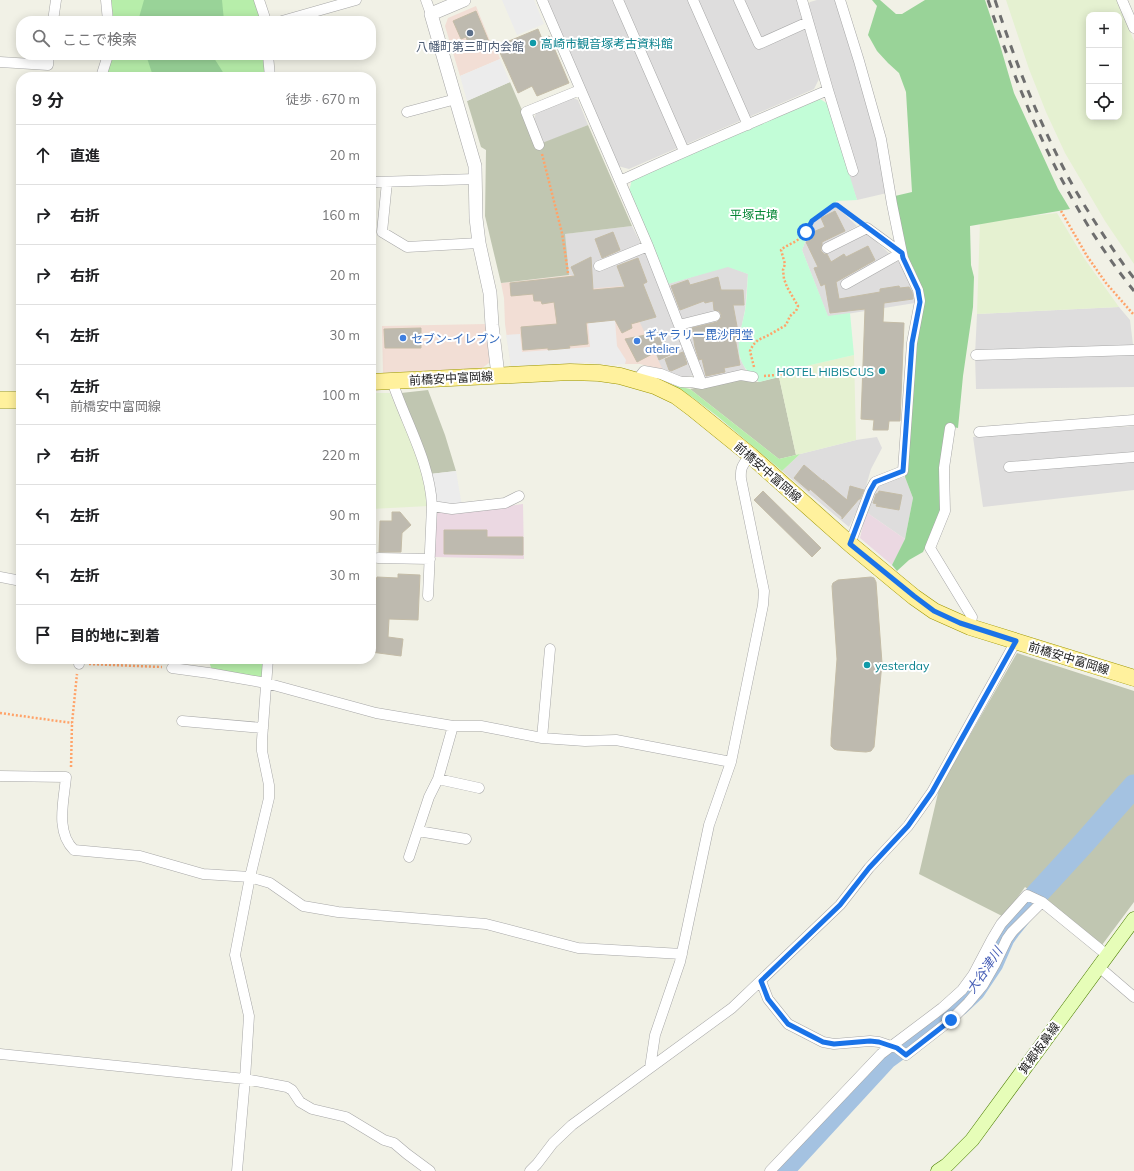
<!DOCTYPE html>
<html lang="ja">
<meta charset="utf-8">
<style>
body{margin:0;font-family:Mulish,"Noto Sans JP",sans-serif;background:#f2f2f2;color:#202124}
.controls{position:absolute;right:12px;top:12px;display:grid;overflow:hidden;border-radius:8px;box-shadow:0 2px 10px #0003}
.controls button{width:36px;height:36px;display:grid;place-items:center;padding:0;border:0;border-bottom:1px solid #e0e0e0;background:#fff;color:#202124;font:20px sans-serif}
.stop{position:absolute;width:12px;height:12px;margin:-9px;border:3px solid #1a73e8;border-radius:50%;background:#fff}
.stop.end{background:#1a73e8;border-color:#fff;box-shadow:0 1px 4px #0008}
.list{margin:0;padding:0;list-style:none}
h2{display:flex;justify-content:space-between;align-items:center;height:52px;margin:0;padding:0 16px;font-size:17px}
h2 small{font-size:13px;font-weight:400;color:#757577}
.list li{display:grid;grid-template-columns:26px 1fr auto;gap:12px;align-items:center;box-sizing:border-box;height:60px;padding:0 16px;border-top:1px solid #e0e0e0}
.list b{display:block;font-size:15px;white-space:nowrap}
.list p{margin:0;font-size:13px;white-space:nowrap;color:#757577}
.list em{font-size:13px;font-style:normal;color:#757577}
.icon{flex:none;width:22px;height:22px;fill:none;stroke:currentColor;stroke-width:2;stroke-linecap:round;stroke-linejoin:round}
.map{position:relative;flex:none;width:1134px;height:1171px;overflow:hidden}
.search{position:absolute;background:#fff;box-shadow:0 2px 10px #0003;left:16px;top:16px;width:360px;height:44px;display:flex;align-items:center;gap:10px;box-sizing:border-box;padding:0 14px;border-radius:16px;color:#757577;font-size:15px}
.panel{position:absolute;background:#fff;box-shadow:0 2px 10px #0003;left:16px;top:72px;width:360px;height:592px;border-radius:16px}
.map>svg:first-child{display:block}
</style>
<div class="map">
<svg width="1134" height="1171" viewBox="0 0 1134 1171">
<rect width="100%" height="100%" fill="#f1f1e6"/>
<!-- residential -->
<path fill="#dedddd" d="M546 0H797L819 79 814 89 629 169 618 166Z
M817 0H836L876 134 887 193 857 200 848 173 856 171 807 7 810 2Z
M571 97 578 100 588 125 544 143 534 119 536 113Z
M836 206 857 226 824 244 829 253 867 233 891 255 844 280 847 288 898 261 901 264 916 293 915 303 828 317 802 250 813 221Z
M632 226 647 256 694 375 683 378 663 370 574 290 571 275H569L564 234Z
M728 266 748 274 745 310 739 339V350L740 358 746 370 704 378 668 284Z
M1119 307 1130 320 1134 353V387L976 389 975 355 977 314Z
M1134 426V490L983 507 973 437Z
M877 437 882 448 871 469 862 500 849 527 782 471 800 454 856 440Z
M905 477 913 498 905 539 866 512 878 483Z"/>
<!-- commercial -->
<path fill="#f2ded5" d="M476 6 492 46 495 45 500 59 460 76 445 26 448 18Z
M572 275 574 290 622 286 663 370 640 364H619L610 365 587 362 513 368 511 366 505 324 504 298 501 283Z
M486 324 489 351V363L482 368 383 373 382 326Z"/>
<!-- industrial -->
<path fill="#ebd8e2" d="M523 504 524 559 435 557V523L438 510 453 513Z
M866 512 905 539 892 565 860 538Z"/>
<!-- construction -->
<path fill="#c0c6b1" d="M510 82 537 145 588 125 632 226 565 234 569 275 501 283 485 216 486 150 481 147 467 101Z
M779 377 796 455 779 459 690 389 741 378 750 382H759Z
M428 390 445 435 456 471 430 474 401 393Z
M1017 653 1134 691V775L1032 892 1025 887 1004 917 919 874 939 789Z
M1134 791V902L1102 945 1052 905 1040 897Z"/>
<!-- farmland -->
<path fill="#e5f1d1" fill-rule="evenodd" d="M1006 0H1117L1134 41V264L1105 221 1065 153 1046 112 1029 69ZM1089 15H1119V117H1089Z
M1057 213 1084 258 1119 307 977 314 980 222Z
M854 355 856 440 796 455 779 377 803 376 802 367Z
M371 393H390L413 446 424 480 429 506 371 509Z"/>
<!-- grass -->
<path fill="#b7eeaa" d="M110 0H254L261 21H114Z
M112 55H265L266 77H105Z
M668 384 690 389 779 459 800 454 782 471 717 416 692 397Z
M208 659H264L262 680 212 670Z"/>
<!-- forest -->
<path fill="#99d398" d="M144 0H222L224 21H138Z
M872 0H880L896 14H902L925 0H985L1000 45 1014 93 1058 189 1070 209 970 226 971 265 974 277 973 307 963 376 958 428 949 426 941 512 923 552 909 560 897 571 892 565 905 539 913 498 905 477 916 343 922 288 913 267 906 257 895 196 912 192 906 92 899 73 888 63 877 51 868 35 877 6Z
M146 55H215L214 58 226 77H151L152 73Z"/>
<!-- park -->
<path fill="#c2fdd7" d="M820 99 828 104 857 200 836 201V206L813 221 802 250 828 316 850 313 854 355 802 367 803 376 779 377 759 382C751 375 743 368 740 357 736 343 742 326 745 311 747 299 747 287 748 274L728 267 668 284 629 192 632 179Z"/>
<!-- parking -->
<path fill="#ececec" d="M502 0H534L544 24 517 35Z
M500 59 510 82 467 101 460 76Z
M615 320 617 346 626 360 625 364 610 365 587 362 513 368 511 366 506 335 520 334 522 352 590 347 588 323Z
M456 471 462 506 438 505 430 474Z"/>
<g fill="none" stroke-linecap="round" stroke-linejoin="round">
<!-- river -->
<path stroke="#a4c2e1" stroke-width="23" d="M782 1171 886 1058 958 1005 974 990 992 963 1003 938 1010 928 1038 893 1083 844 1134 786"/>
</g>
<!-- building -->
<path fill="#bebaaf" stroke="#c4bca7" d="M476 11 489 42 471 50 466 37 461 39 453 21Z
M538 29 542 39 549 36 569 83 537 96 532 86 518 93 497 46Z
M835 211 845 231 822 242V244L821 248V251L824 254H827L831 262 844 254 846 257 868 246 875 260 836 282 839 299 880 292V289L899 286 900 288 909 287 912 292 913 299 884 303 883 322 904 323 900 421H889L888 430H873L874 420 861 419 865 309 830 313 825 284 821 286 814 268 818 267 806 242 811 240 808 234 825 227 821 218Z
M613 232 620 250 602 258 595 239Z
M591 257 593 290 625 287 617 266 638 258 647 282 643 284 656 317 631 324 632 328 622 333 615 320 586 323 588 344 569 346 570 348 548 350V348L523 350 521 327 557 324 554 302 542 304 541 301H534L533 294 511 296 510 283 575 276 571 267Z
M718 277 721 290H743L744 305H733L739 337 735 338 740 365 724 368 725 372 706 376 702 359 699 360 695 347 692 328 717 322 721 318V314L719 311 714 310 713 301 705 303 704 301 680 310 671 286 688 280 690 285Z
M421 328V348H385L384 329Z
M661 332 670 355 659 360 656 352 637 362 625 339Z
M683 352 687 364 671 371 669 370 665 359Z
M804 465 823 481V480L847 500 850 486 864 490 860 499H859L842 519V517L810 489 809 491 794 478Z
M763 491 821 548 812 557 754 500Z
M879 491 902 495 899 510 876 506 877 504 873 503 876 494 878 493Z
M392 512H400L411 525 402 533 401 552H379L380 521H392Z
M444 530H487V537H523V555L444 554Z
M398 574 420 575 418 620 389 619 388 637 403 639 401 656 371 652 373 629H371L373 601H371V580H376L377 577 398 578Z
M871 577 874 578 876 582 882 663 874 747 871 751 866 752 837 750 834 749 831 746V739L837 659 832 586 833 583 838 580Z"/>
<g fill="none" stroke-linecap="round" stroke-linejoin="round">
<!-- minor casing -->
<g stroke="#a7a7a7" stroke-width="11">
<path id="minor" d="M106 0 108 21
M259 0 266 21
M426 0 431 14
M542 0 648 246 702 384
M618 0 684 151
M693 0 748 125
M739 0 759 44 808 22
M802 0 828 90 853 171
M840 0 859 61 881 139 892 204 903 258 918 290 920 301 912 343 903 471 875 482 870 491 850 544
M1122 0 1134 28
M53 21 56 0
M282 21 356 0
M268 55 270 77
M0 62 48 65 49 55
M101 77 108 55
M407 112 456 99
M539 145 526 112 580 90
M620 181C688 149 759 120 828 90
M376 182 476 179
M387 182 382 232 407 247 479 243
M827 248 867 228 901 253 846 284
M599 266 648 246
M679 325 715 316
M976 355 1134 350
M637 380 644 371 661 374 681 382H691L702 384 741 375 753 377
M392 381C406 423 430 462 432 506L428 596
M950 428 944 468 945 511 930 548 972 617 970 627
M979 432 1134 420
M1009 467 1134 457
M432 506 452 509 505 503 519 496
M378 558 430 559
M0 577 21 581
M79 664V659
M172 668 209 673 266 683 376 713 453 726H481L542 738 550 649
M182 721 263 728
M542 738 585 741 616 740 731 762
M0 776 66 777C64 800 55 832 74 850L140 856 203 874 250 877 270 883 303 906 338 912 486 924 578 948 682 954
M438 779 479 788
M418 831 466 839
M409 857 429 797 438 779 453 726
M1099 967 1134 997
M761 981 768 999 788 1024 823 1042 834 1044 870 1041 879 1042 897 1048 906 1055 951 1020 968 1003 983 985 995 964 1007 939 1012 932 1042 902
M0 1054 245 1079 287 1087 292 1090 300 1102 312 1109 346 1117 384 1140 394 1143 407 1154 430 1171
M650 1068 655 1035 680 962 709 825 731 762 763 605 764 591 741 479C740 467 743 465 750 455
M237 1171 245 1079 249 1016 235 955 250 877 269 798V785L262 751V740L268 659
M530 1171 537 1164 553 1143 572 1125 732 1008 840 905 869 868 908 826 932 792 1016 641
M770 1171 881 1054 942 1008 962 990 973 975 992 939 1001 924 1027 895 1042 902 1107 955"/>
</g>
<!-- tertiary casing -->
<g stroke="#a7a7a7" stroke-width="14">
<path id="tertiary" d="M464 0 431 14 475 166 476 218 479 243 490 293 492 325 498 375"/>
</g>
<!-- secondary casing -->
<g stroke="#4c7e00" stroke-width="15">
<path id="secondary" d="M938 1171 947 1165 972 1140 1134 919"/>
</g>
<!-- primary casing -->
<g stroke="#9c9500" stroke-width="17">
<path id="primary" d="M371 382 570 372 599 373 620 376 655 386 676 396 692 408 750 455 850 544 897 583 914 597 934 611 970 627 1134 678
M0 400H21"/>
</g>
<!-- path -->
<path stroke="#ffa369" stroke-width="2.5" stroke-dasharray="2 2" stroke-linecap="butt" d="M542 154 562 233 568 273
M1061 211 1087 256 1106 283 1134 315
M754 367 750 351 753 345 758 340 769 335 786 325 790 316 796 311 798 306 787 287 784 279 783 270 785 264 781 250C786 245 795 243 800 238 805 234 807 228 811 222 815 216 828 210 834 205H837L857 221
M764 376 800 373
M89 664 162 667
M0 713 72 723
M71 767 72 723 77 674"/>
<!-- minor -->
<use href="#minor" stroke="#fff" stroke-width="10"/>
<!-- tertiary -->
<use href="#tertiary" stroke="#fff" stroke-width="13"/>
<!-- secondary -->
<use href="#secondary" stroke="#e6fdb8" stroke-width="14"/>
<!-- primary -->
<use href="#primary" stroke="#fff19d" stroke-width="16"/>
<!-- rail -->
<path stroke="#6e6e6e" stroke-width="3" stroke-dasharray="8 8" stroke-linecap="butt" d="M988 0C1022 103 1065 205 1134 291
M995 0C1014 58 1036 115 1064 169 1076 193 1091 216 1106 239 1115 252 1124 266 1134 278"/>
</g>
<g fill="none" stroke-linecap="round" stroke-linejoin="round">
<!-- route -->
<path stroke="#1a73e8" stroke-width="5" d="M806 232 812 221 834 205H837L902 253 903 258 918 290 920 302 912 343 903 471 875 482 870 491 850 544 914 596 934 611 960 623 1016 641 932 792 908 826 869 868 840 905 761 981 768 999 788 1024 823 1042 834 1044 870 1041 879 1042 897 1048 906 1055 951 1020"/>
</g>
<!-- markers -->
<circle fill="#5c6f8a" stroke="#fff" stroke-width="1.5" cx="470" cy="33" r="4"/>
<g fill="#0f9aa8" stroke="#fff" stroke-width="1.5">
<circle cx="533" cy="43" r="4"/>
<circle cx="882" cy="371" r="4"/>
<circle cx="867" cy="665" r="4"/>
</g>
<g fill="#3f7fe0" stroke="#fff" stroke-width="1.5">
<circle cx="403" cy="338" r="4"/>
<circle cx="637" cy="341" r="4"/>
</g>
<g text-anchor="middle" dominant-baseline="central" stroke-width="4" stroke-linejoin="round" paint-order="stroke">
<!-- culture labels -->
<g font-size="12" fill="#0d838f" stroke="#fff" text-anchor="start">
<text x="541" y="43">高崎市観音塚考古資料館</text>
<text x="874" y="371" text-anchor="end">HOTEL HIBISCUS</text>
<text x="875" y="665">yesterday</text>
</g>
<!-- service labels -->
<g font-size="12" fill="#4e5e75" stroke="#fff">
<text x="470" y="46">八幡町第三町内会館</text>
</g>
<!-- park labels -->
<g font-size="12" fill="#058735" stroke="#fff">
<text x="754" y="214">平塚古墳</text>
</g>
<!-- shop labels -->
<g font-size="12" fill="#366cbe" stroke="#fff" text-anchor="start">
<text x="645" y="334">ギャラリー毘沙門堂<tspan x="645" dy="14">atelier</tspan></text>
<text x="411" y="338">セブン-イレブン</text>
</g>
<!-- street labels -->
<g font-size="12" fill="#202020" stroke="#fff">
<text transform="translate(451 378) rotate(-3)">前橋安中富岡線</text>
<text transform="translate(768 472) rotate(41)">前橋安中富岡線</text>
<text transform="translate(1069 658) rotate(17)">前橋安中富岡線</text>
<text transform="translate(1039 1048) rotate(-54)">箕郷板鼻線</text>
</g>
<!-- water labels -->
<g font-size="13" font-style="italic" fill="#465eb6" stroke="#fff">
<text transform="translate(984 970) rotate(-56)">大谷津川</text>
</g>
</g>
</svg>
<div class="controls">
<button>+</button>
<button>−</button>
<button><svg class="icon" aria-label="locate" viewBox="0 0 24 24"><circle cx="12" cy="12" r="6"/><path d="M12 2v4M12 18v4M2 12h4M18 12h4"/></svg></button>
</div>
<div class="stop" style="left:806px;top:232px"></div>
<div class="stop end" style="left:951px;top:1020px"></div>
<div class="search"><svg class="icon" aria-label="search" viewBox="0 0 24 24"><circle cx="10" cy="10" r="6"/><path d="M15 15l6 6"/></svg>ここで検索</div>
<section class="panel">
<h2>9 分<small>徒歩 · 670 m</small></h2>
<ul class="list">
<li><svg class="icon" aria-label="ahead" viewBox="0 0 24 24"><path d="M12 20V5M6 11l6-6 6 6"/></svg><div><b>直進</b></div><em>20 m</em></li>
<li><svg class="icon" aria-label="right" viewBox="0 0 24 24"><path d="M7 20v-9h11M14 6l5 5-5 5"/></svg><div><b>右折</b></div><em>160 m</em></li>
<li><svg class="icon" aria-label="right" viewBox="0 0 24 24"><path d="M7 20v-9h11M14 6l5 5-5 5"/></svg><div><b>右折</b></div><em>20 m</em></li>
<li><svg class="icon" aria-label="left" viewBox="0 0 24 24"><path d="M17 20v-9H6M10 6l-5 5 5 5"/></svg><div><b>左折</b></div><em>30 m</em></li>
<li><svg class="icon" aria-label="left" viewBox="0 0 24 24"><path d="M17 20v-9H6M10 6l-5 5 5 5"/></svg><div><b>左折</b><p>前橋安中富岡線</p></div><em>100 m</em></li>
<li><svg class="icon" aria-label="right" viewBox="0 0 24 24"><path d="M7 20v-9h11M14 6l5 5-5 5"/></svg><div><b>右折</b></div><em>220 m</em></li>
<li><svg class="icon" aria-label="left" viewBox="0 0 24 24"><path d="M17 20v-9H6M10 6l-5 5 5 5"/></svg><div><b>左折</b></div><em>90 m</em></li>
<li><svg class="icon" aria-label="left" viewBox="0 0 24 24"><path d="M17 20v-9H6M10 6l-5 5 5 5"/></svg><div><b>左折</b></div><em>30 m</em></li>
<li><svg class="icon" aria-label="arrive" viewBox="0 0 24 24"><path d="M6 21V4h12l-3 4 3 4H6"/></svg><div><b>目的地に到着</b></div></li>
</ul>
</section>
</div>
